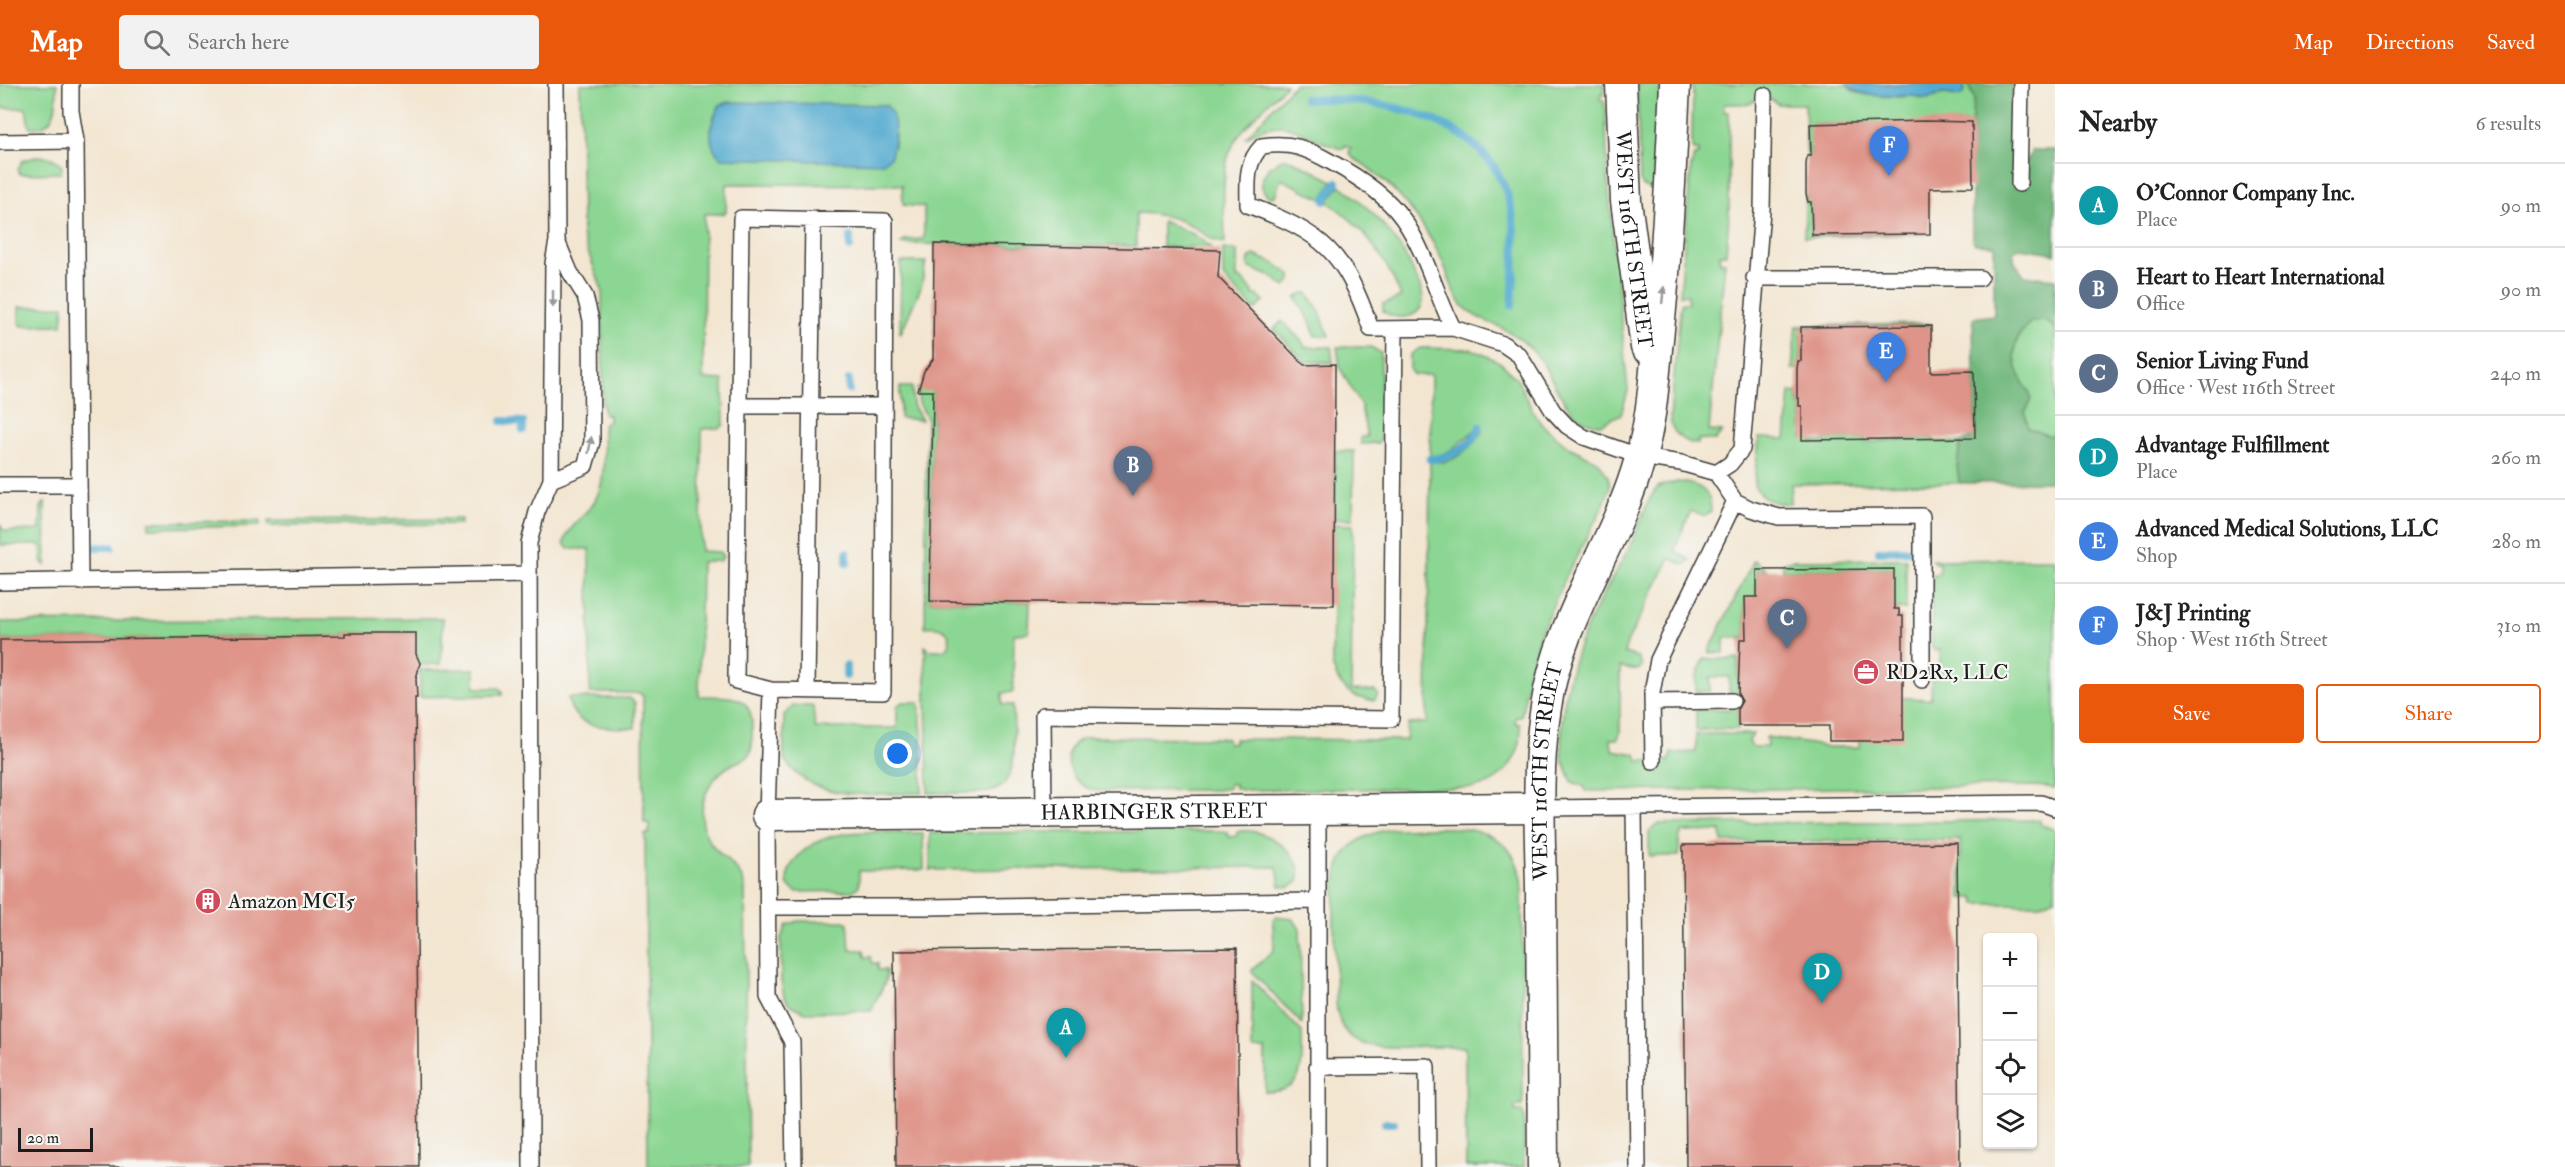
<!DOCTYPE html>
<meta charset="utf-8">
<style>
body{margin:0;font-family:"IM FELL Double Pica",serif;background:#f2f2f2;color:#222}
.controls{position:absolute;right:18px;bottom:18px;display:grid;overflow:hidden;border-radius:6px;box-shadow:0 2px 4px #0004}
.controls button{width:54px;height:54px;display:grid;place-items:center;padding:0;border:0;border-bottom:2px solid #e0e0e0;background:#fff;color:#222;font:30px sans-serif}
.scale{position:absolute;left:18px;bottom:15px;width:75px;box-sizing:border-box;padding-left:6px;border:3px solid #1c1c1c;border-top:0;font-size:16px;line-height:21px;white-space:nowrap;color:#1c1c1c;-webkit-text-stroke:4px #f6f6f2;paint-order:stroke}
.you{position:absolute;left:898px;top:670px;width:21px;height:21px;margin:-15px;border:4px solid #fff;border-radius:50%;background:#1a73e8;box-shadow:0 0 0 9px #1a73e833}
.badge{display:grid;place-items:center;width:39px;height:39px;border-radius:50%;background:#ea580c;color:#fff;font-size:20px;font-weight:700}
.pin{position:absolute;translate:-50% -50px;filter:drop-shadow(0 2px 3px #0008)}
.pin::after{content:'';position:absolute;top:32px;width:21px;height:18px;background:inherit;clip-path:polygon(0 0,100% 0,50% 100%)}
.list{margin:0;padding:0;list-style:none}
h2{display:flex;justify-content:space-between;align-items:center;height:78px;margin:0;padding:0 24px;font-size:26px}
h2 small{font-size:20px;font-weight:400;color:#767676}
.list li{display:grid;grid-template-columns:39px 1fr auto;gap:18px;align-items:center;box-sizing:border-box;height:84px;padding:0 24px;border-top:2px solid #e0e0e0}
.list b{display:block;font-size:22px;white-space:nowrap}
.list p{margin:0;font-size:20px;white-space:nowrap;color:#767676}
.list em{font-size:20px;font-style:normal;color:#767676}
.actions{display:flex;gap:12px;padding:18px 24px}
.actions a{flex:1;padding:14px 0;border:2px solid #ea580c;border-radius:6px;text-align:center;font-size:21px;color:#ea580c}
.actions .main{background:#ea580c;color:#fff}
.icon{flex:none;width:33px;height:33px;fill:none;stroke:currentColor;stroke-width:2;stroke-linecap:round;stroke-linejoin:round}
.map{position:relative;flex:none;width:2055px;height:1083px;overflow:hidden}
header{display:flex;align-items:center;gap:36px;box-sizing:border-box;height:84px;padding:0 30px;background:#ea580c;color:#fff}
header strong{font-size:28px}
nav{display:flex;gap:33px;margin-inline-start:auto;font-size:21px}
.search{width:420px;height:54px;background:#f2f2f2;display:flex;align-items:center;gap:15px;box-sizing:border-box;padding:0 21px;border-radius:6px;color:#767676;font-size:22px}
main{display:flex}
aside{flex:1;background:#fff}
.map>svg:first-child{display:block}
</style>
<header>
<strong>Map</strong>
<div class="search"><svg class="icon" aria-label="search" viewBox="0 0 24 24"><circle cx="10" cy="10" r="6"/><path d="M15 15l6 6"/></svg>Search here</div>
<nav><a>Map</a><a>Directions</a><a>Saved</a></nav>
</header>
<main>
<div class="map">
<svg width="2055" height="1083" viewBox="0 0 2055 1083">
<rect width="100%" height="100%" fill="#f6f6f2"/>
<filter id="ink" filterUnits="userSpaceOnUse"><feTurbulence type="fractalNoise" baseFrequency=".0167" numOctaves="2"/><feDisplacementMap in="SourceGraphic" scale="12" xChannelSelector="R" yChannelSelector="G"/><feConvolveMatrix kernelMatrix="1 2 1 2 8 2 1 2 1" color-interpolation-filters="sRGB"/></filter>
<filter id="wash" filterUnits="userSpaceOnUse"><feTurbulence type="fractalNoise" baseFrequency=".008" numOctaves="4" result="noise"/><feDisplacementMap in="SourceGraphic" scale="24" xChannelSelector="R" yChannelSelector="G"/><feGaussianBlur stdDeviation="1.35" result="paint"/><feColorMatrix in="noise" values="0 0 0 0 0 0 0 0 0 0 0 0 0 0 0 0 0 1.4 0 .05"/><feComposite in="paint" operator="in"/></filter>
<g filter="url(#wash)">
<rect width="100%" height="100%" fill="#f3e6d1"/>
<!-- green -->
<path fill="#8bd692" stroke="#547957" stroke-width="1.5" fill-rule="evenodd" d="M0 0H57C57 20 57 47 29 43L26 24H0Z
M580 0H1286C1269 20 1246 38 1233 61 1219 85 1225 131 1225 159 1212 158 1203 148 1191 141 1173 132 1156 129 1136 129V162L901 160 905 156 924 155V123L903 121 902 101 727 100 726 128 723 130H704L703 295 723 296 724 341 719 344 702 345 701 467 720 468 723 473 720 477 701 478 699 612C725 613 753 607 752 644 752 653 754 663 749 671 746 676 739 677 733 680 714 690 701 710 702 732 704 773 740 773 745 804L748 1083H648L645 750H649V739H644L643 612 639 609H590L589 465H568L564 459C568 443 585 432 594 418 607 397 603 369 603 345L604 339 609 338V331H604L603 324 602 206 582 151ZM895 50 894 62 711 58Z
M1294 0H1605L1604 11H1600V16L1604 17 1606 27 1607 88 1628 307 1621 330 1601 340C1562 340 1556 291 1535 269 1526 259 1514 250 1502 244 1487 237 1471 233 1460 218 1451 206 1448 189 1442 176 1422 135 1392 97 1352 73L1349 68 1351 64 1345 61 1343 65C1303 57 1291 25 1245 54Z
M1637 0H1660L1655 102 1649 105 1643 102 1640 97Z
M1693 0H1847L1851 6 1858 9 1896 13 1914 12 1926 15 1943 10 1962 12 1964 0H1969L1974 14 1972 38 1811 40V72H1807V81L1805 20H1778L1764 11 1749 20H1724V28H1729V131L1726 170H1720V178H1725L1709 347 1722 348 1715 356H1698V360C1682 359 1671 349 1670 333L1681 219H1688L1687 210 1680 211 1691 83 1694 72 1698 71V66H1694L1692 60Z
M39 72C49 73 57 74 62 83L61 89 20 90 18 85 22 77Z
M1283 75 1293 76 1333 97 1322 115 1281 95 1275 112 1269 113C1252 99 1268 81 1283 75Z
M1340 101C1371 124 1398 153 1414 189 1417 197 1423 207 1423 215 1422 236 1395 237 1383 227V220L1401 213C1387 175 1362 141 1328 118Z
M1806 110 1811 118 1812 151 1929 150 1804 153Z
M1162 137 1193 150 1211 163H1162Z
M1223 165 1237 167V194H1240L1253 207V211H1257L1264 218 1255 226 1223 193Z
M1254 171 1275 180 1291 191V196L1285 203 1272 193 1248 183 1249 175Z
M901 178H926L921 203 900 251Z
M1303 209H1308L1320 228 1329 252H1315L1309 235 1296 214Z
M64 222 62 241 22 242 19 239V223Z
M1282 237 1303 258 1304 263H1331L1333 278H1305L1274 245Z
M2032 237H2045L2053 242 2055 247V351L2049 352 2028 344 2025 328 2031 317C2030 307 2025 304 2022 296 2010 272 2012 253 2032 237Z
M1930 240V242L1801 243V277L1798 285H1792L1796 242Z
M1337 263H1371L1381 269V355L1378 359 1361 360V353H1367L1361 322 1340 284Z
M1420 264 1472 265 1500 278 1517 295 1535 331 1544 342 1569 363 1599 378 1609 394 1610 405 1602 424 1565 495 1541 547 1531 581 1521 633H1516L1515 639 1520 640C1525 671 1501 702 1470 704L1242 706 1235 704V700H1229V704L1217 706 1097 707C1065 702 1057 659 1087 653L1227 654 1228 659H1234V655L1406 656 1408 640 1427 639 1430 377C1435 377 1439 378 1444 378 1458 376 1475 359 1482 348L1480 343C1462 354 1453 372 1430 372L1431 291H1414L1410 287V271Z
M900 303H912L913 321 922 336 900 334Z
M917 304H933L930 517 1030 518 1029 549 1014 550 1013 608 1002 609V621H1013C1013 647 1023 701 989 708 970 711 947 708 928 709L925 562 930 566H943L949 562C953 545 939 541 925 543L927 334 919 319Z
M1790 308 1797 309 1799 322H1802V355H1812V358H1825L1826 355H1865V358L1930 354 1935 357 1961 358 1957 383 1960 399 1792 400 1790 419C1775 421 1761 415 1754 401L1759 354 1786 355Z
M1335 367H1354L1353 435H1334Z
M1678 398C1698 400 1711 405 1711 427L1706 432 1691 427 1674 466 1690 476 1684 481 1670 474 1628 557 1624 569 1638 573 1642 582 1638 586 1620 583V648L1618 655H1611L1612 666 1636 670 1638 677H1669L1671 669 1696 668V650H1753L1749 657 1752 663H1767L1766 653 1829 663H1860V657L1903 614 1931 615 1932 584 1940 578V566L1935 567 1932 563V495L1934 491 1939 490V479H1935L1932 476 2055 475V704L2035 702 1585 707V703L1572 698 1565 680 1563 679C1557 633 1569 582 1588 540 1601 511 1620 484 1633 455 1640 442 1648 409 1660 402 1665 399 1672 399 1678 398Z
M45 418 46 482 42 478 41 461H0V439L3 446 8 447 40 446 41 423Z
M461 435V440L268 442V437Z
M260 437V442L149 444V438Z
M1334 440 1353 441 1351 606 1375 607 1378 610 1375 616C1352 617 1338 602 1332 581Z
M1906 475V525H1894L1893 485 1783 486V479L1792 476Z
M1754 476 1767 486H1757V513L1745 514 1746 554H1724V569H1710L1709 567Z
M443 534 441 580 416 581 415 549H345V552L3 556 0 553V538Z
M1704 575H1738V645L1696 646V626L1732 625V608H1729V593H1710V607L1696 608V593Z
M475 585V604H499L502 607V611L420 613V586Z
M568 614H630L635 619V644C608 643 574 648 568 614Z
M903 618H919L922 651V709C875 709 814 721 784 675V631L793 622H813L815 644H897V622Z
M2040 736V740L2055 746V814L2040 820H1976L1975 814H1961L1960 756 1722 758 1721 747 1682 748 1679 755V772H1649V747L1658 740Z
M1392 745C1444 745 1518 730 1522 805L1523 1012 1522 1022H1515V1027H1522L1524 1033V1083H1466L1465 963C1446 963 1427 963 1409 963 1373 964 1339 964 1336 918 1336 888 1329 798 1342 775 1352 756 1372 748 1392 745Z
M1218 747 1228 748 1229 753 1237 752V748C1261 740 1310 772 1297 799L1289 803 1280 802 1277 783 930 786V749Z
M923 749 924 786 859 787V802L853 807 796 808 788 802C785 792 789 784 795 776 824 738 881 750 923 749Z
M1275 833 1293 835 1300 845 1302 940 1252 888V886L1274 866 1273 838Z
M798 837H844L848 839 850 866H864L865 873H871L872 879H878V886H886V896L871 927 805 928 789 920 784 912 781 897V854L787 841Z
M1252 896 1302 948C1302 980 1307 1008 1265 1008V966H1252Z"/>
<!-- forest -->
<path fill="#70b77c" stroke="#466a4c" stroke-width="1.5" d="M1969 0H2013L2012 75 2027 78 2032 66H2055V171L2048 168 2019 164 2013 168 2015 179 2025 192 2055 195V247L2053 242 2045 237H2032C2012 253 2010 272 2022 296 2026 305 2030 308 2031 317L2025 328 2028 344 2049 352 2055 351V398L1960 399C1955 385 1958 371 1961 358L1975 353 1973 234 1994 231V161L1975 160 1972 154V29L1974 14Z"/>
<!-- water -->
<path fill="#53aad0" stroke="#386376" stroke-width="1.5" d="M1847 0H1964L1965 8 1962 12C1956 13 1951 10 1944 10 1938 10 1932 14 1926 15 1922 16 1917 12 1913 12 1895 11 1857 16 1847 0Z
M729 18 886 21C899 34 895 55 891 72L883 79 721 74C705 60 710 37 720 21Z"/>
<g fill="none" stroke-linecap="round" stroke-linejoin="round">
<!-- stream -->
<path stroke="#53aad0" stroke-width="8" d="M1305 15C1380 14 1482 30 1508 113 1519 147 1514 186 1512 221
M1325 116 1337 98
M850 153V163
M849 306V296
M502 337 523 338V346
M1430 375C1450 375 1472 362 1480 343
M95 463H112
M1879 467 1909 466
M847 469V479
M846 582V592
M1385 1039H1394"/>
</g>
<g id="blocks">
<!-- building -->
<path fill="#df9489" d="M1924 37 1972 38 1973 103 1930 104V150L1812 151 1811 118H1808L1806 110V81L1807 72H1811L1810 40Z
M934 160 1220 166 1218 193 1304 281 1335 280 1334 521 930 517 933 307H918L924 287 933 275Z
M1931 242V288L1974 287 1975 354 1802 356V322H1799V314H1797V285L1798 277H1801V243Z
M1894 485V525H1899V532H1903V657H1829V642H1738V624L1742 617 1738 610 1740 555H1746L1745 513H1757V486Z
M345 549H416V570L420 579 416 595 417 614H415L419 1083H0V556L345 552Z
M1957 759 1960 1083H1686L1683 761Z
M1237 864 1239 1083H896L894 867Z"/>
</g>
</g>
<g filter="url(#ink)">
<use href="#blocks" fill-opacity="0" stroke="#3c3a37" stroke-width="1.5"/>
<g fill="none" stroke-linecap="round" stroke-linejoin="round">
<!-- service casing -->
<g stroke="#3c3a37" stroke-width="18">
<path id="service" d="M71 0V27L76 57 80 498
M0 58 76 57
M2019 100 2021 0
M1754 194H1980
M1453 244C1435 208 1426 168 1403 135 1386 111 1357 92 1331 78 1306 64 1292 58 1262 62 1245 79 1248 99 1248 121 1324 150 1344 167 1371 245L1453 244 1503 260 1519 271 1553 327 1567 342 1584 353 1641 373 1681 379 1716 389 1735 417 1751 425 1779 433 1922 432V596
M739 322H884
M1716 389 1730 380 1742 365 1762 127 1764 11
M551 396 585 382 592 358 591 236 585 212 570 188 557 157
M0 401H78
M0 498 529 490
M771 606 883 608 885 137 741 134 736 597 771 606 767 731 768 913 792 958 794 1083
M807 606 813 135
M1652 618 1732 617
M1653 677 1652 609 1658 576 1735 417
M1634 723 1638 1083
M1540 724 2041 719 2055 724
M1044 729 1043 631 1391 635 1395 245
M768 823H927L1317 817
M1317 983 1427 982 1428 1083
M531 1083 529 459 537 428 551 396 553 179 557 157 556 0
M1318 1083V728"/>
</g>
<!-- minor casing -->
<g stroke="#3c3a37" stroke-width="33">
<g id="minor">
<path id="s1" d="M1621 0 1626 117 1646 263"/>
<path id="s2" d="M767 731 1540 724"/>
<path id="s3" d="M1543 1083C1542 991 1542 898 1541 806 1540 745 1536 683 1546 623 1559 533 1616 461 1640 375 1652 337 1654 294 1658 255 1667 170 1671 85 1675 0"/>
</g>
</g>
<!-- service -->
<use href="#service" stroke="#fff" stroke-width="15"/>
<!-- minor -->
<use href="#minor" stroke="#fff" stroke-width="30"/>
</g>
<!-- one-way arrows -->
<defs><path id="oneway-solid" d="M-6-.8H1V-3.2L6.5 0L1 3.2V.8H-6Z" transform="scale(1.5)"/></defs>
<g fill="#999">
<use href="#oneway-solid" transform="translate(1663 211) rotate(-84)"/>
<use href="#oneway-solid" transform="translate(553 215) rotate(90)"/>
<use href="#oneway-solid" transform="translate(590 361) rotate(-80)"/>
</g>
</g>
<!-- icons -->
<defs>
<g id="office-disc" transform="scale(1.35)"><circle r="9.5" fill="#d1495b" stroke="#f6f6f2"/><path d="M-6-3h4V-5.5h4V-3h4V5H-6ZM-1-4.5V-3h2v-1.5ZM-6 0V1H6V0Z" fill="#fff"/></g>
<g id="building-disc" transform="scale(1.35)"><circle r="9.5" fill="#d1495b" stroke="#f6f6f2"/><path d="M-4-6H4V6H1V3H-1V6H-4ZM-2.5-4.3h1.7v1.8h-1.7ZM.8-4.3h1.7v1.8H.8ZM-2.5-1h1.7V.8h-1.7ZM.8-1h1.7V.8H.8Z" fill="#fff"/></g>
</defs>
<g fill-rule="evenodd">
<use href="#office-disc" x="1866" y="588"/>
<use href="#building-disc" x="208" y="817"/>
</g>
<g text-anchor="middle" dominant-baseline="central" stroke-width="4.5" stroke-linejoin="round" paint-order="stroke">
<!-- street labels -->
<g font-size="21" fill="#1c1c1c" stroke="#f6f6f2">
<text stroke="none"><textPath href="#s1" startOffset="156">WEST 116TH STREET</textPath></text>
<text stroke="none"><textPath href="#s3" startOffset="396">WEST 116TH STREET</textPath></text>
<text stroke="none"><textPath href="#s2" startOffset="387">HARBINGER STREET</textPath></text>
</g>
<!-- poi labels -->
<g font-size="21" fill="#1c1c1c" stroke="#f6f6f2" text-anchor="start">
<text x="1886" y="588">RD2Rx, LLC</text>
<text x="228" y="817">Amazon MCI5</text>
</g>
</g>
</svg>
<div class="controls">
<button>+</button>
<button>−</button>
<button><svg class="icon" aria-label="locate" viewBox="0 0 24 24"><circle cx="12" cy="12" r="6"/><path d="M12 2v4M12 18v4M2 12h4M18 12h4"/></svg></button>
<button><svg class="icon" aria-label="layers" viewBox="0 0 24 24"><path d="M12 4l9 5-9 5-9-5zM3 14l9 5 9-5"/></svg></button>
</div>
<div class="scale">20 m</div>
<div class="you"></div>
<div class="pin badge" style="left:1066px;top:974px;background:#0f9aa8">A</div>
<div class="pin badge" style="left:1133px;top:412px;background:#5c6f8a">B</div>
<div class="pin badge" style="left:1787px;top:565px;background:#5c6f8a">C</div>
<div class="pin badge" style="left:1822px;top:919px;background:#0f9aa8">D</div>
<div class="pin badge" style="left:1886px;top:298px;background:#3f7fe0">E</div>
<div class="pin badge" style="left:1889px;top:92px;background:#3f7fe0">F</div>
</div>
<aside>
<h2>Nearby<small>6 results</small></h2>
<ul class="list">
<li><span class="badge" style="background:#0f9aa8">A</span><div><b>O'Connor Company Inc.</b><p>Place</p></div><em>90 m</em></li>
<li><span class="badge" style="background:#5c6f8a">B</span><div><b>Heart to Heart International</b><p>Office</p></div><em>90 m</em></li>
<li><span class="badge" style="background:#5c6f8a">C</span><div><b>Senior Living Fund</b><p>Office · West 116th Street</p></div><em>240 m</em></li>
<li><span class="badge" style="background:#0f9aa8">D</span><div><b>Advantage Fulfillment</b><p>Place</p></div><em>260 m</em></li>
<li><span class="badge" style="background:#3f7fe0">E</span><div><b>Advanced Medical Solutions, LLC</b><p>Shop</p></div><em>280 m</em></li>
<li><span class="badge" style="background:#3f7fe0">F</span><div><b>J&amp;J Printing</b><p>Shop · West 116th Street</p></div><em>310 m</em></li>
</ul>
<div class="actions"><a class="main">Save</a><a>Share</a></div>
</aside>
</main>
